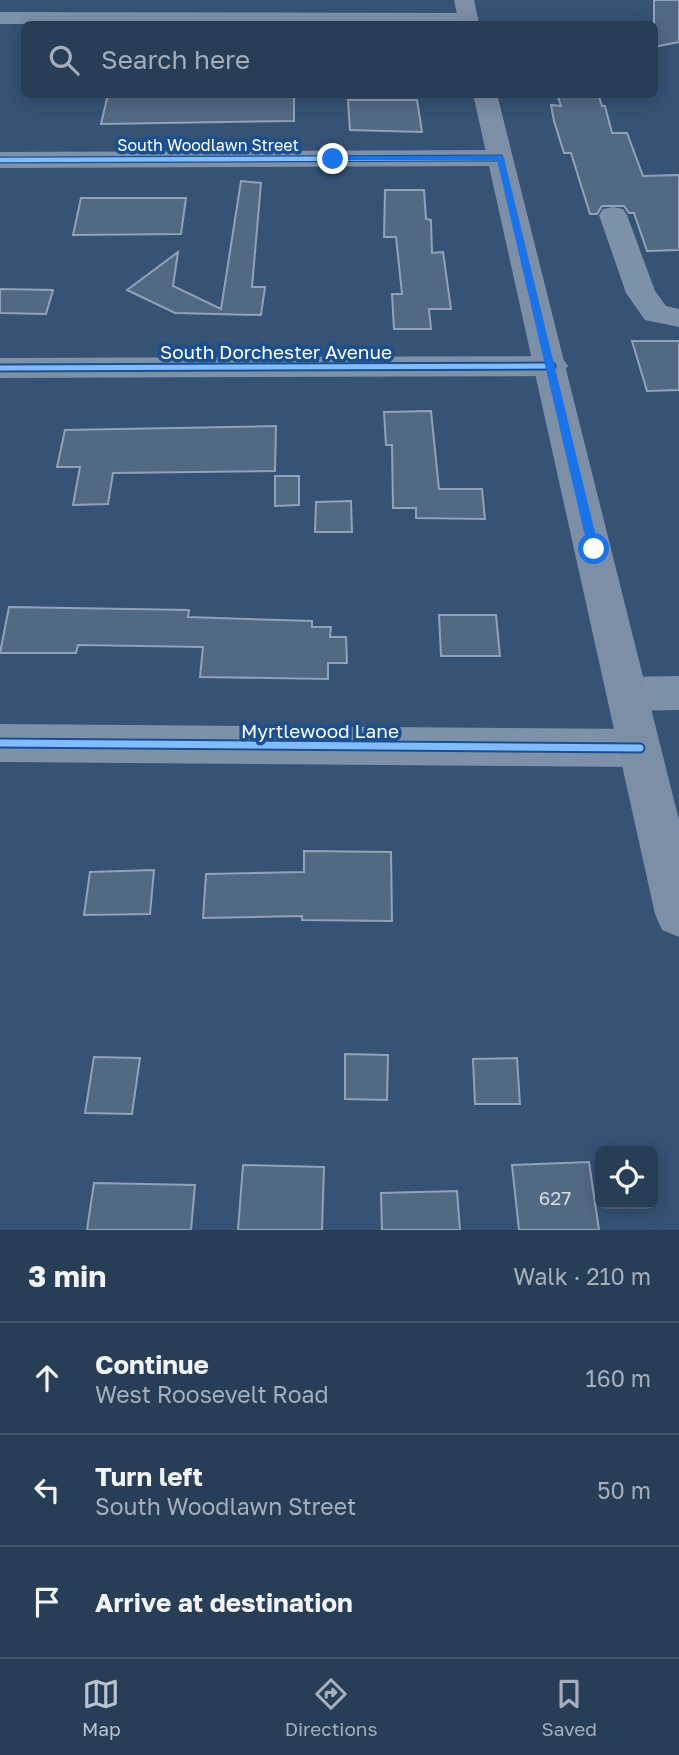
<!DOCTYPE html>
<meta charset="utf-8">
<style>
body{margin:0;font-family:"Golos Text",sans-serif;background:#30455d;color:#f1f3f6}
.controls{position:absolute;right:21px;bottom:21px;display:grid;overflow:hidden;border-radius:10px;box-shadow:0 4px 18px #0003}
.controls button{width:63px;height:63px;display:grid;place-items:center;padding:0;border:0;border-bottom:2px solid #44576d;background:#283e57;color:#f1f3f6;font:35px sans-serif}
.stop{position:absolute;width:21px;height:21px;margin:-16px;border:5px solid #1a73e8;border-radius:50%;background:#fff}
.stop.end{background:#1a73e8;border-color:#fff;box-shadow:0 2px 7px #0008}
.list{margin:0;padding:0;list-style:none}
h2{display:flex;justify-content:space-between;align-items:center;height:91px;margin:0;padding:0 28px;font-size:30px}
h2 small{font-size:23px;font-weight:400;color:#a5aeba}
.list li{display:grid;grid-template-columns:46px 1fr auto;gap:21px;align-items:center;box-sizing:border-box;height:112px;padding:0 28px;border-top:2px solid #44576d}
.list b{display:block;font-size:26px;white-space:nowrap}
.list p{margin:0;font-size:23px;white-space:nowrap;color:#a5aeba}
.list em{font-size:23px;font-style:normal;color:#a5aeba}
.icon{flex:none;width:38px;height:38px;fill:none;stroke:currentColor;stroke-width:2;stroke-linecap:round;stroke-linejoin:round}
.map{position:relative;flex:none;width:679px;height:1230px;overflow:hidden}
.search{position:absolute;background:#283e57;box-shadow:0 4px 18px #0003;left:21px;right:21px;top:21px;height:77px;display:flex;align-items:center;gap:18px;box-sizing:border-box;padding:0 24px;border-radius:10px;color:#a5aeba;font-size:26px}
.sheet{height:427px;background:#283e57}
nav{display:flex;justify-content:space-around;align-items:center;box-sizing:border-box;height:98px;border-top:2px solid #44576d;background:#283e57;font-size:19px;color:#a5aeba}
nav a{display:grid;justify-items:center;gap:4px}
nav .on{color:#b9c2ce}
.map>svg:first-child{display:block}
</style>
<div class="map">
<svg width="679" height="1230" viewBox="0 0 679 1230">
<rect width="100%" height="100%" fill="#365274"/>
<!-- building -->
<path fill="#526984" stroke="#92a2b6" stroke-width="2" d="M654 0H679V42L654 47Z
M108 94H273V97H294V121L101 124Z
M557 94H598L602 106H605L612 133H627L643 176 679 175V250L647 251 634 213H629L624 206H602L597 214H590L571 153H564L554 121 551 105 561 106Z
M348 100H417L422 132 350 130Z
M241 181 261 183 252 287H265L261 315 175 313 127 290 178 252 173 286 221 309Z
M385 190H424L426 219 431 220 432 253 443 252 451 309H429L431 329H394L392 294H402L396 237H384Z
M81 198H186L181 234 73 235Z
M0 289 53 290 46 314 0 313Z
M632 341H679V390L647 391Z
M431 411 439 489H482L485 519 416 518V508H393L392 445H386L384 412Z
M276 426 275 471 113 473 108 504 73 505 80 467H57L65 430Z
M275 476H299V505L275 506Z
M351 501 352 532H315L316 502Z
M9 607 189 610 188 617 312 621V627H331L330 637H346L347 663H328V679L200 677 203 647 78 645 76 653H0Z
M439 615H496L500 656H441Z
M304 851 391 852 392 921 302 920V916L203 918 206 874 304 872Z
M154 870 150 914 84 915 90 872Z
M345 1054 388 1055 387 1100 345 1099Z
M94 1057 140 1058 132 1114 85 1113Z
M517 1058 520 1104H475L473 1059Z
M589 1162 599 1230H519L512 1165Z
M243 1165 324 1167 322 1230H238Z
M94 1183 195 1185 191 1230H87Z
M457 1191 460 1230H382L381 1193Z"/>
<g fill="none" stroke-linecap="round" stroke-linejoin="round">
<!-- minor -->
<path fill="#7d92a8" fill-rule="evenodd" d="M0 12 468 13 476 14 479 19 472 24H0Z
M500 150 509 153 513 158 509 163 500 166 0 168V152Z
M613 207 623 209 627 215 655 291 666 306 679 309V327L645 320 626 293 599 215 603 209Z
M552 356 563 359 568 366 563 373 552 376 0 378V358Z
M679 676V710L627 711 613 706 607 694 613 682 627 677Z
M0 724 640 729 655 735 661 748 655 761 640 767 0 762Z"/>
<!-- major -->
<path fill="#7d8ea7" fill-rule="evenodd" d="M454 0H474L479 24H459Z
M473 94H497L679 820V937L662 930 655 914Z"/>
<!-- cycleway-far2 casing -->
<g stroke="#1b4f8f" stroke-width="7">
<path id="cycleway-far2" d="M0 160 500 158"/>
</g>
<!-- cycleway-far1 casing -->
<g stroke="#1b4f8f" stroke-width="9">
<path id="cycleway-far1" d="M0 368 552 366"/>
</g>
<!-- cycleway casing -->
<g stroke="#1b4f8f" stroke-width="11">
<path id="cycleway" d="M0 743 640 748"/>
</g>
<!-- cycleway-far2 -->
<use href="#cycleway-far2" stroke="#80bcff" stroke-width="4.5"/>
<!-- cycleway-far1 -->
<use href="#cycleway-far1" stroke="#80bcff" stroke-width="5"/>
<!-- cycleway -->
<use href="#cycleway" stroke="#80bcff" stroke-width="7"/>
</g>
<!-- route -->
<path fill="#1a73e8" d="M333 156H500L504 158 599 549 597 552H590L588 549 497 160H331Z"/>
<g text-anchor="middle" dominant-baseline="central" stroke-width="7" stroke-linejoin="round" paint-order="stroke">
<!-- far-street labels -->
<g font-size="16" fill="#fff" stroke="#1b4f8f">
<text x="208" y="145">South Woodlawn Street</text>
</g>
<!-- street labels -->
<g font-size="19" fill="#fff" stroke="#1b4f8f">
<text x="276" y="351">South Dorchester Avenue</text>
<text x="320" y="730">Myrtlewood Lane</text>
</g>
<!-- near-number labels -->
<g font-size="19" fill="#d4dae0">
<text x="555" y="1197">627</text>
</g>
</g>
</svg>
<div class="controls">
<button><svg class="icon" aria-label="locate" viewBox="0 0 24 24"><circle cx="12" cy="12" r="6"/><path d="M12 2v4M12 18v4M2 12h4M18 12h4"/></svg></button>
</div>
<div class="stop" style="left:594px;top:549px"></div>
<div class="stop end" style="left:333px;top:159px"></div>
<div class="search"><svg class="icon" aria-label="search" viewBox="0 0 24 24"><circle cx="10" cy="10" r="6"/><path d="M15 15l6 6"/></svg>Search here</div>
</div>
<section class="sheet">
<h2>3 min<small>Walk · 210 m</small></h2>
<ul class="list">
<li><svg class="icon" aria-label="ahead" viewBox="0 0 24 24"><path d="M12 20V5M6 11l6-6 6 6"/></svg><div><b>Continue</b><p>West Roosevelt Road</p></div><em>160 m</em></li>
<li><svg class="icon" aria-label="left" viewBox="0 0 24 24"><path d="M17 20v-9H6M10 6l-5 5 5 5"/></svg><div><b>Turn left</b><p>South Woodlawn Street</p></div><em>50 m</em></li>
<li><svg class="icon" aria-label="arrive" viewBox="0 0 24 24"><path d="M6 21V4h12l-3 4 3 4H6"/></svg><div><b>Arrive at destination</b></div></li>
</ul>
</section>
<nav>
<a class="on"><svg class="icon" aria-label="map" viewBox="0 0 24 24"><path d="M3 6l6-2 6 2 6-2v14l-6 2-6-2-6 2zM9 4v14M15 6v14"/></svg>Map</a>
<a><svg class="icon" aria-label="directions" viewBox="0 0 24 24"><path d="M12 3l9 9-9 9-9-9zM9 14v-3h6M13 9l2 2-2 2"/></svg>Directions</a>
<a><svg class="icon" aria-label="saved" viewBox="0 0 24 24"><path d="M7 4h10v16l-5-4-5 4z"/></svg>Saved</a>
</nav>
